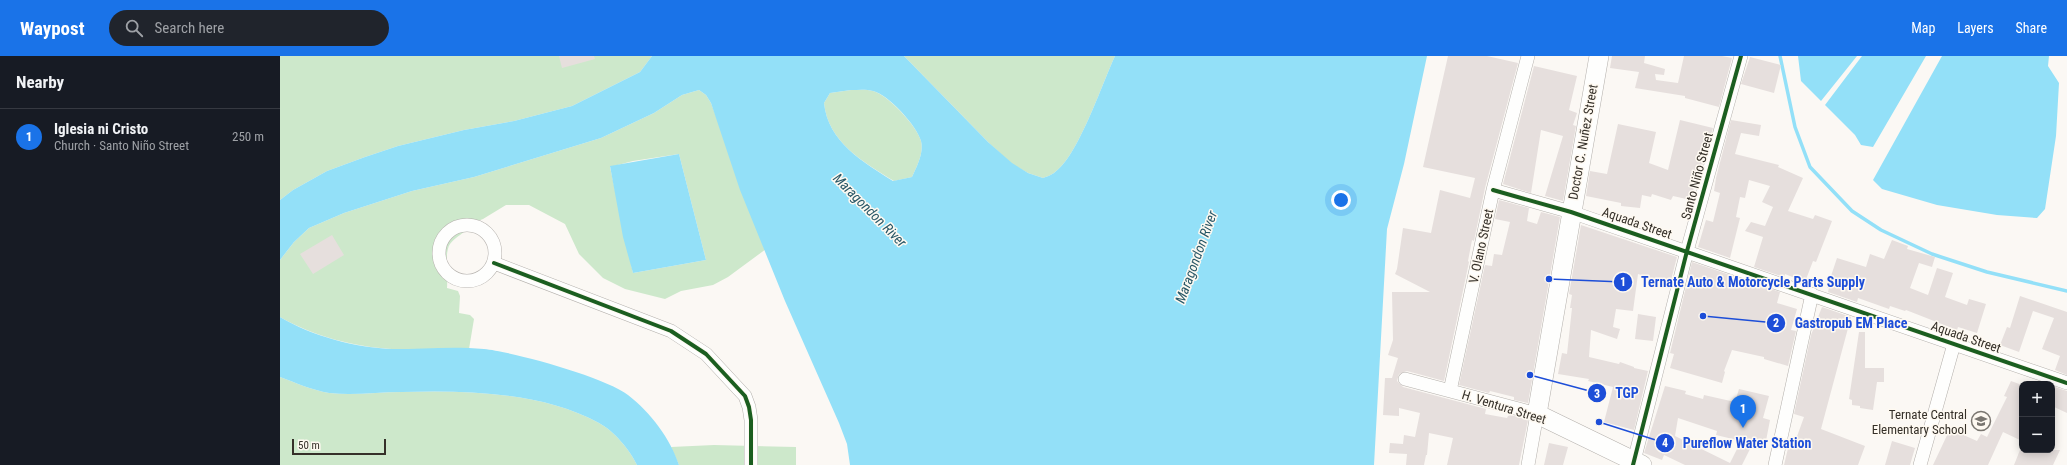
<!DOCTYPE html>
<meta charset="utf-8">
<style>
body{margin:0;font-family:"Roboto Condensed",sans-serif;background:#20242c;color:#f1f3f6}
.controls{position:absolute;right:12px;bottom:12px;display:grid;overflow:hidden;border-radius:8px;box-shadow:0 2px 10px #0003}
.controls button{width:36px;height:36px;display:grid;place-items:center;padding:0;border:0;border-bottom:1px solid #363941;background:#171b24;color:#f1f3f6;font:20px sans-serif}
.scale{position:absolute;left:12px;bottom:10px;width:94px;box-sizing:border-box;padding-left:4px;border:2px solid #353029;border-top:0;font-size:11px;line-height:14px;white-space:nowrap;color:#353029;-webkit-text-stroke:3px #fef9f1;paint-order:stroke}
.you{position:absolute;left:1061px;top:144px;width:14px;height:14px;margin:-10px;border:3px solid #fff;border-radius:50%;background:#1a73e8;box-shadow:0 0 0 6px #1a73e833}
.badge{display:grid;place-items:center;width:26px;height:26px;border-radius:50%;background:#1a73e8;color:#fff;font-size:13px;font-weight:700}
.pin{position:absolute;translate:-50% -33px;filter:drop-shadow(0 1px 2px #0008)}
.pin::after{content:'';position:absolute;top:21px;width:14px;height:12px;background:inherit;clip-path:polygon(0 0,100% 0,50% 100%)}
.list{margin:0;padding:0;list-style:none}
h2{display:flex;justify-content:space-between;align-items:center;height:52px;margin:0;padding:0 16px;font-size:17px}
h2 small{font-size:13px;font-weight:400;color:#9ea1a6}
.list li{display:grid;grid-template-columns:26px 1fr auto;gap:12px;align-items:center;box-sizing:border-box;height:56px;padding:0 16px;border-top:1px solid #363941}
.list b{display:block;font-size:15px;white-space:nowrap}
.list p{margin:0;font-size:13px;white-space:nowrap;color:#9ea1a6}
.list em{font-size:13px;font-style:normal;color:#9ea1a6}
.icon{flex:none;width:22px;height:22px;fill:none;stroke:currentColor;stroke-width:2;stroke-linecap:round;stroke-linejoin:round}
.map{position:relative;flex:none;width:1787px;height:409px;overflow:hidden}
header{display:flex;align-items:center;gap:24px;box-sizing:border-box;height:56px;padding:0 20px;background:#1a73e8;color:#fff}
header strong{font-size:19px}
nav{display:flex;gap:22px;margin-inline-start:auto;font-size:14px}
.search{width:280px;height:36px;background:#20242c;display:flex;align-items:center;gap:10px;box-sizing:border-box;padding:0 14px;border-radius:22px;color:#9ea1a6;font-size:15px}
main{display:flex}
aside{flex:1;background:#171b24}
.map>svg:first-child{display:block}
</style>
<header>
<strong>Waypost</strong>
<div class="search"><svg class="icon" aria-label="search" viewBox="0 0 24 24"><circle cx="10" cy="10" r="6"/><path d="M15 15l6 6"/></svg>Search here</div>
<nav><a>Map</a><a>Layers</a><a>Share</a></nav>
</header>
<main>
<aside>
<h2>Nearby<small></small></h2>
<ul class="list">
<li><span class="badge">1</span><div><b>Iglesia ni Cristo</b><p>Church · Santo Niño Street</p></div><em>250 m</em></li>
</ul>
</aside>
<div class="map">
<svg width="1787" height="409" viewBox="0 0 1787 409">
<rect width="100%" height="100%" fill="#fbf8f4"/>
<!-- green -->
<path fill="#cde8cb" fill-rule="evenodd" d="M0 0H372L360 16 292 50 234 65 184 74 118 90 85 101 47 115 13 134 0 144Z
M624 0H835C822 28 798 101 774 117 771 119 766 121 763 122L748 117 732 108 708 86Z
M419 34 426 39 431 47 486 193 448 221 433 229 401 235 385 243 345 233 323 222 299 198 285 168 249 149H226L203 163 190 168C186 177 176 180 170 188 164 197 168 221 167 232L178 235 180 240 179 257 190 259 194 263 189 293C164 292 138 294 112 293 75 291 33 280 0 261V204L14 186 29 172 64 157 132 135 194 121 321 82 374 57 402 39ZM399 98 426 204 353 217 330 111 353 105Z
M571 34C578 34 586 33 593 35 607 38 637 70 641 85 644 97 637 110 632 121L614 125C583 106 548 86 544 47L550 37Z
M0 321C16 327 32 334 49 337 73 340 98 336 122 336 185 334 263 336 319 367 334 375 350 394 357 409H0Z
M434 389 516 391V409H399L391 391Z"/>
<!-- water -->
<path fill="#93e0f8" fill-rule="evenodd" d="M372 0H624L708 86 732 107 748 117 763 122C766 121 771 119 774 117 798 101 822 28 835 0H1147L1124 108 1107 173 1094 409H570L567 388 559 367 505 245 460 134 431 47 426 39 419 34 402 39 374 57 321 82 194 121 132 135 64 157 29 172 14 186 0 204V144L13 134 47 115 85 101 118 90 184 74 234 65 292 50 360 16ZM571 34C578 34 586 33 593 35 608 38 637 70 641 85 644 97 637 110 632 121L613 125C583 106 548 86 544 47L550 37Z
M1518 0H1577L1541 45 1521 25Z
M1582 0H1646L1593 91 1581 89 1575 79 1545 49Z
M1662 0H1769L1768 10 1779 27 1776 80 1765 153 1757 162 1717 159 1657 149 1602 133 1593 124Z
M399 98 426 204 353 217 343 181 330 110Z
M0 261C32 280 76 292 113 293 143 293 174 290 204 293 234 296 325 321 348 339 371 357 390 382 399 409H357C350 394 334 375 319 367 263 336 185 334 122 336 98 336 73 340 49 337 32 334 16 327 0 321Z"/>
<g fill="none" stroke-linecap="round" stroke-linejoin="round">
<!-- stream -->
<path stroke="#93e0f8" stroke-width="3.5" d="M1500 0 1515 71 1530 111 1572 155 1601 174 1652 198 1707 216 1787 235"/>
</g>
<!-- building -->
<path fill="#e6dfdd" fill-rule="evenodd" d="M279 0H314L315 3 282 12Z
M1168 0H1207L1238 7 1205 132 1194 185 1192 184 1188 205 1189 206 1164 325 1127 315 1119 318 1117 325 1123 331 1206 353 1205 358 1227 362 1228 360 1231 359 1248 364 1239 409H1167L1173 382 1149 377 1147 399H1146L1144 409H1126L1127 398 1109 397 1110 387 1123 388 1124 379 1135 381 1140 357 1119 352V360L1103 359 1105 322H1112L1118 302 1108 299 1113 284 1112 236H1150L1115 218 1117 213 1123 172 1151 177 1160 134 1190 142 1195 122 1143 111Z
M1332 0H1365L1364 7 1385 13 1384 19 1375 18 1376 24 1398 27 1404 0H1442L1452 2 1439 51 1405 42V40L1355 32 1359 16 1330 12Z
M1470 1 1501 9 1494 37 1461 28Z
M1254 10 1297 20 1289 54 1297 57 1293 69 1296 70 1283 145 1265 140 1283 80 1261 74 1251 137 1223 128Z
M1400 64 1433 72 1420 118H1417L1411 144 1393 140 1391 144 1372 138 1371 141 1362 139 1360 152 1341 150V147L1306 140 1310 115 1327 118 1338 68 1376 76 1369 107 1388 114Z
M1451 64 1481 69 1479 80 1461 77 1455 98 1499 109 1498 111 1523 122 1508 155 1533 163 1535 159 1552 165 1536 206 1533 205 1525 226 1505 218 1504 221 1474 211 1483 181 1465 175 1471 166 1485 170 1493 151 1482 146 1490 130 1469 124 1465 142 1460 141 1456 161 1460 162 1450 202 1418 191 1426 164 1433 166 1440 137 1434 135 1436 122Z
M1219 144 1249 152 1247 165 1257 168 1261 156 1280 161 1248 347 1234 344V341L1210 335 1209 337 1179 329 1205 209 1212 210 1214 198 1222 199 1230 166 1215 163Z
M1301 169 1397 201 1390 228 1358 218 1353 255 1336 253 1333 271 1340 273 1337 283 1311 274 1309 301 1339 308 1340 306 1354 311V312L1368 315 1354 374 1324 366 1333 331 1308 325 1309 323 1278 318 1282 297 1287 298 1292 252H1290L1292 239 1289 238Z
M52 179 64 199 33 218 20 198Z
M1612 184 1628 190 1627 193 1655 201 1652 211 1639 207 1630 232 1648 239 1657 212 1673 217 1665 241 1687 249 1689 243 1706 248 1697 277 1678 271 1677 274 1626 254 1625 255 1610 250 1609 253 1578 242 1577 246 1548 236 1549 232H1547L1557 202 1586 211 1590 198 1604 203Z
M1412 206 1500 236 1497 247 1517 253 1511 274 1516 275 1508 310 1484 303V301L1452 294 1444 315 1445 316 1442 327 1390 312 1394 298 1390 297Z
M1740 240 1787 256V319L1775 314 1780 300 1762 293 1774 262 1753 255 1739 296 1720 289 1727 271 1730 272Z
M1542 251 1571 261 1541 373 1585 390 1578 409H1504L1510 384 1515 386 1524 361 1514 358 1531 279Z
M1358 258 1376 261 1373 285 1355 283Z
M1579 276H1585V312H1604V326H1597L1593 354 1580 352V350L1572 349V344L1569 343Z
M1731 325 1742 329V385L1723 376 1708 409H1653L1670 373 1697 385 1701 378 1707 381 1727 341 1724 340Z
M1385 330 1406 335 1405 338 1423 343 1424 339 1455 346 1459 333 1489 340 1483 362 1490 364 1485 390 1473 387 1462 409H1405L1384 399 1382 404 1364 397ZM1398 362 1437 375 1436 379 1461 385 1450 407 1395 380Z
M1772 330 1787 335V357L1772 350Z
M1612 385 1635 392 1630 409H1605Z
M1269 387 1288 391 1283 409H1264Z
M1740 394H1780L1773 409H1734Z"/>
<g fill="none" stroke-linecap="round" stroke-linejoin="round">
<!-- minor casing -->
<g stroke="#b4b0ac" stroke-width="14">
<path id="minor" d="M1213 134 1291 156 1787 327
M159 197a28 28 0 1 1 56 0a28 28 0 1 1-56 0Z
M214 207 391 275 426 298 465 340 469 351 471 364V409
M1125 323 1257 358 1248 409
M1170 335 1213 134 1248 0
M1353 409 1407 195 1461 0
M1495 409 1532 238
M1640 409 1674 288"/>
</g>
<!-- secondary casing -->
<g stroke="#b4b0ac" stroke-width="20">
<path id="secondary" d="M1319 0 1257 358 1362 409"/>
</g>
<!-- minor -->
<use href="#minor" stroke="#fefefd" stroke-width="13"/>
<!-- secondary -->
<use href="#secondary" stroke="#fefefd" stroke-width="19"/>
<!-- cycleway casing -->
<g stroke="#fef9f1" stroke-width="6">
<path id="cycleway" d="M1213 134 1291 156 1787 327
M214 207 391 275 426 298 465 340 469 351 471 364V409
M1353 409 1407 195 1461 0"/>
</g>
<!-- cycleway -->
<use href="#cycleway" stroke="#1b5e20" stroke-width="4"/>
</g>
<!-- icons -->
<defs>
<g id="school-ring" transform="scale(1)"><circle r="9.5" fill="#fef9f1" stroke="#7a7670" stroke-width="1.5"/><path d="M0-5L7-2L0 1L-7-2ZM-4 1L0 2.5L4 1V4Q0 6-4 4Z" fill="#7a7670"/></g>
</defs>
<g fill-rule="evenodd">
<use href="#school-ring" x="1701" y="365"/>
</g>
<g text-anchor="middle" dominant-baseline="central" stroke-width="3" stroke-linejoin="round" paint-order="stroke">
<!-- street labels -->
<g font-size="13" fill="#353029" stroke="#fef9f1">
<text transform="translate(1303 86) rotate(-80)">Doctor C. Nuñez Street</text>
<text transform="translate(1417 120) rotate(-75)">Santo Niño Street</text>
<text transform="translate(1357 167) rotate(19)">Aquada Street</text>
<text transform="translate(1201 190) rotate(-78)">V. Olano Street</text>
<text transform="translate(1686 281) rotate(19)">Aquada Street</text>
<text transform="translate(1224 351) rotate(17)">H. Ventura Street</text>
</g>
<!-- poi labels -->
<g font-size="13" fill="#353029" stroke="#fef9f1" text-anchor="end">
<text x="1687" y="358">Ternate Central<tspan x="1687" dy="15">Elementary School</tspan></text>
</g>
<!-- water labels -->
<g font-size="14" font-style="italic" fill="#285767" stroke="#fef9f1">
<text transform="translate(590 154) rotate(45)">Maragondon River</text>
<text transform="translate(916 201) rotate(-70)">Maragondon River</text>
</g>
</g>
<!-- callouts -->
<path fill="none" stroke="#1d4ed8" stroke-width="1.5" d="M1269 223L1343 226M1423 260L1496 267M1250 319L1317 337M1319 366L1385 387"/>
<g fill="#1d4ed8" stroke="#fef9f1" stroke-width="1.5">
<circle cx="1269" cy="223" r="4"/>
<circle cx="1423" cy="260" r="4"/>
<circle cx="1250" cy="319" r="4"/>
<circle cx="1319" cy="366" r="4"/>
<circle cx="1343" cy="226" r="10"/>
<circle cx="1496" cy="267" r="10"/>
<circle cx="1317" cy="337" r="10"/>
<circle cx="1385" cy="387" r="10"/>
</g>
<g font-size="12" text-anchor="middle" font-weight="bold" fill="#fff">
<text x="1343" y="230">1</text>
<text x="1496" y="271">2</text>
<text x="1317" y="342">3</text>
<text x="1385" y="391">4</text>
</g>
<g font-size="14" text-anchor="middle" font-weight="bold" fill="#1d4ed8" stroke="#fef9f1" stroke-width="3" stroke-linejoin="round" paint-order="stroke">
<text x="1473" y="231">Ternate Auto &amp; Motorcycle Parts Supply</text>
<text x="1571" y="272">Gastropub EM Place</text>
<text x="1347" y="342">TGP</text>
<text x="1467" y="392">Pureflow Water Station</text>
</g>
</svg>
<div class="controls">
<button>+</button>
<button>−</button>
</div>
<div class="scale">50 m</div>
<div class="you"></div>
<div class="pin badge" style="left:1463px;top:372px">1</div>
</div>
</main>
